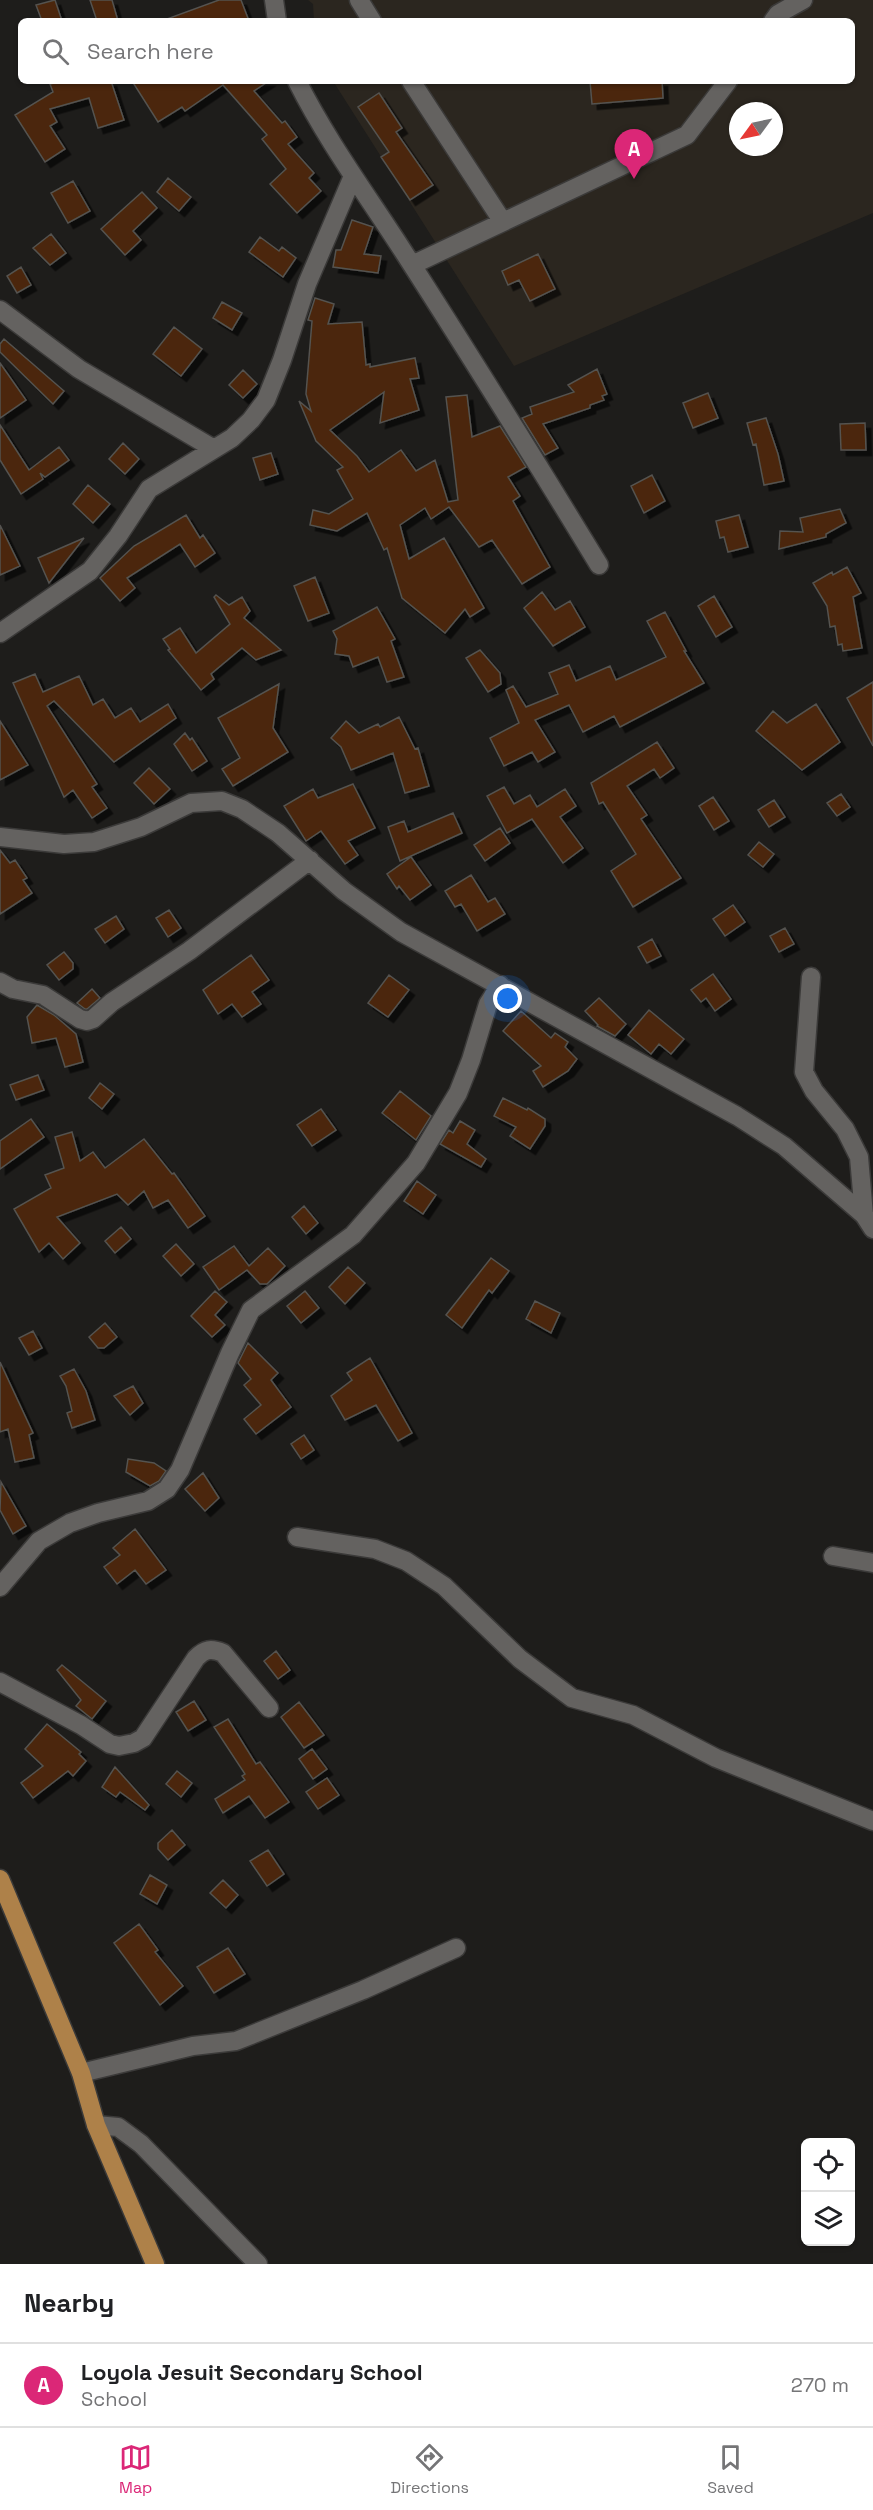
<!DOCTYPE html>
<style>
body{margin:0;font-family:"Space Grotesk",sans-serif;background:#f2f2f2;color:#202124}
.controls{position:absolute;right:18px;bottom:18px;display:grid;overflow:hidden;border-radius:9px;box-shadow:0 2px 4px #0004}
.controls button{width:54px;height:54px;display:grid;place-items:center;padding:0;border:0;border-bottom:2px solid #e0e0e0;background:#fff;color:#202124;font:30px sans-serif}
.compass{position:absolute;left:729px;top:102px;width:54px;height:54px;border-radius:50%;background:#fff;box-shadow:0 2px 4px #0004;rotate:237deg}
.you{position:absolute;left:508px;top:999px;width:21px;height:21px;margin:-15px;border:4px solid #fff;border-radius:50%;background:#1a73e8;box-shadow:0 0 0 9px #1a73e833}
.badge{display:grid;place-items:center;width:39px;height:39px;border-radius:50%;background:#db2777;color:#fff;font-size:20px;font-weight:700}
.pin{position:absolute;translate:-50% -50px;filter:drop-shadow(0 2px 3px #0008)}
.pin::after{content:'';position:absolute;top:32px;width:21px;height:18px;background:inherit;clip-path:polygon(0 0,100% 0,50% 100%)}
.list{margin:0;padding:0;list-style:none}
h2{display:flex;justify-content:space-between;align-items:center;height:78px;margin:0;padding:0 24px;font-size:26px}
h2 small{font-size:20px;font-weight:400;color:#757577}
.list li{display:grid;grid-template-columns:39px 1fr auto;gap:18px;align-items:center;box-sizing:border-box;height:84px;padding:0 24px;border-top:2px solid #e0e0e0}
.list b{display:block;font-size:22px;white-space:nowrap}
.list p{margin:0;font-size:20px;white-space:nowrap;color:#757577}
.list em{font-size:20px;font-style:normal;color:#757577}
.icon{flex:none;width:33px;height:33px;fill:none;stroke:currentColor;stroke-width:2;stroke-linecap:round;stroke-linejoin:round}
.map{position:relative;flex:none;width:873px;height:2264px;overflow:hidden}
.search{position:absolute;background:#fff;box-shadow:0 2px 4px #0004;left:18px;right:18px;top:18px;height:66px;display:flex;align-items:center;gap:15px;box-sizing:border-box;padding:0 21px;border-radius:9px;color:#757577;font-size:22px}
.sheet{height:162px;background:#fff}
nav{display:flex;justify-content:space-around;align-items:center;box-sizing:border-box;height:84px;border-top:2px solid #e0e0e0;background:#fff;font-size:16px;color:#757577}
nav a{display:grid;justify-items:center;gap:3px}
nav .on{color:#db2777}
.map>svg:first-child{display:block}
</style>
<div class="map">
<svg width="873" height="2264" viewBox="0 0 873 2264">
<defs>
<filter id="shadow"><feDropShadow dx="5.5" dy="5.5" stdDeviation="0" flood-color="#0009"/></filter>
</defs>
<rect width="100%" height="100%" fill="#1e1d1b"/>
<!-- built -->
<path fill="#2b261f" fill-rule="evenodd" d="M308 0H873V213L514 366 333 81H852V21H314L313 4ZM738 111H774V147H738Z"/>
<!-- building -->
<path fill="#4b2808" stroke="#545250" stroke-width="1.5" filter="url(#shadow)" d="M55 0 62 21H42L36 5Z
M90 0H112L118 21H97Z
M219 0H241L249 21H167V19Z
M62 81H111L124 120 98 128 89 98 50 109 57 122 50 126 65 149 45 162 15 115 53 92 50 84Z
M132 81H269L254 91 282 123 285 121 297 137 288 144 314 173 309 178 321 191 297 213 270 184 286 169 262 139 267 135 223 85 185 111 182 107 158 122Z
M590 81H662L663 98 592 104Z
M379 93 402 128 396 132 433 185 410 200 381 157 389 152 358 107Z
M168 178 191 197 179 211 157 192Z
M73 181 90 211 68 223 51 193Z
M142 192 157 208 133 231 141 240 125 255 101 229Z
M352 220 373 227 364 254 381 256 378 273 333 267 336 250H341Z
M51 234 66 253 50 265 33 248Z
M260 237 279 251 282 247 296 258 283 277 249 252Z
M538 254 555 289 530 301 519 280 508 285 502 271Z
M21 267 31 285 17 293 7 276Z
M315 298 334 304 328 324 362 322 366 365 370 364V367L415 358 419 378 410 379 419 410 380 423 384 392 330 430 357 456 369 472 401 450 416 471 435 460 448 502 458 500 446 397 467 395 472 437 500 426 526 467 508 477 520 496 513 501 550 567 522 584 492 540 479 547 449 507 431 519 425 508 400 525 409 559 444 538 484 608 470 617 465 609 445 633 402 598 387 548 384 550 367 513 337 531 310 525 313 510 329 514 353 499 337 470 343 467 316 441 299 401 311 411 306 394 312 321 308 320Z
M222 302 242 313 232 330 213 318Z
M174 327 202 349 181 376 153 354Z
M4 339 64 391 53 404 0 352V344Z
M0 363 26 400 0 418Z
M597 369 607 394 602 396 604 400 590 405V408L543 424 558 448 545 455 522 418 532 414 530 407 574 392 568 385Z
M243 370 257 384 243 398 229 385Z
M708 393 718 418 693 428 683 403Z
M766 418 778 454 784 481 764 485 756 444 753 445 747 423Z
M865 423 866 450H841L840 424Z
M0 425 29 470 59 447 69 460 45 477 40 473 43 479 21 494 0 460Z
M123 443 139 459 125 474 109 459Z
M271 453 278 474 260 480 253 458Z
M652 475 665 501 644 513 631 486Z
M88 485 110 504 93 523 73 504Z
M840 509 846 523 826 534V537L779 549 780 531 803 532 800 518Z
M186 515 200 538 203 535 215 553 195 567 180 544 127 578 135 588 120 601 100 578 134 546Z
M739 515 748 547 728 552 724 537 720 538 716 521Z
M0 525 20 566 0 575Z
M84 538 49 583 38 558Z
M847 567 861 593 853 597 862 648 843 651 842 644 838 645 835 626 830 627 827 606 813 583 832 572 833 575Z
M315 577 329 613 308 621 294 586Z
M542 592 555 610 570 601 585 627 553 646 524 608Z
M216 595 229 605 242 597 250 611 244 618 281 650 256 660 242 648 211 674 214 679 201 690 168 650 170 649 163 639 180 628 196 653 230 624 214 597Z
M714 596 732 627 716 637 698 606Z
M377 607 395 639 391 641 404 677 387 682 378 657 353 667 349 656 335 654 337 639 333 631Z
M665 612 686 651H684L704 683 620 727 614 716 583 732 569 705 535 720 555 752 538 762 532 752 504 766 490 738 519 723 506 690 513 686 526 707 558 694 549 673 569 665 576 681 610 666 616 680 666 657 647 621Z
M480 650 500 673 501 684 488 692 466 658Z
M35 674 43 692 79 676 93 705 103 699 115 718 131 708 140 722 168 704 176 718 114 762 54 701 47 706 97 784 92 787 107 808 92 818 73 790 64 797 13 683Z
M873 682V746L847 698Z
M279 684 273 728 288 752 233 786 222 769 240 758 218 718Z
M816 704 840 742 802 770 756 731 773 711 787 723Z
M399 717 415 749 418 748 429 786 405 793 393 753 351 770 341 747 331 738 346 721 359 733 378 724 380 727Z
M0 721 28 765 0 780Z
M185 733 190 740 192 738 207 761 192 771 174 744Z
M657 742 674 768 660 778 654 769 627 786 647 815 641 819 681 878 633 907 611 871 636 854 603 802 599 804 591 783Z
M149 768 170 789 154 804 134 783Z
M353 784 375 828 348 841 358 855 345 864 321 831 306 841 284 806 313 789 318 798Z
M504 787 514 804 530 795 537 807 565 789 576 806 560 817 583 848 563 863 532 819 507 833 487 796Z
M841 794 850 807 837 816 827 803Z
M713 797 729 821 714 830 699 806Z
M774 800 785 817 769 827 758 810Z
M453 813 462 833 400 861 388 827 404 821 408 832Z
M500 828 510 843 485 861 474 845Z
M759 842 774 854 763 867 748 855Z
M0 850 10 863 15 860 27 878 23 880 32 893 0 914Z
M411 857 431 885 410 900 399 886 397 889 387 874Z
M471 875 488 902 495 898 505 914 477 931 461 904 455 907 445 891Z
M733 905 745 922 725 936 713 919Z
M169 910 181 928 168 937 156 918Z
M116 916 124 929 105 943 95 929Z
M785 928 794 944 779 952 770 936Z
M652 939 661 956 647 963 638 947Z
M64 952 73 963V969L59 980 47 965Z
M251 955 269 980 252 992 261 1004 242 1017 232 1004 218 1014 203 990Z
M713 974 731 999 715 1011 706 998 701 1002 691 990Z
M389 975 409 990 388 1017 368 1003Z
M92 989 100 998 87 1009H85L77 1003Z
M599 998 626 1024 615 1036 597 1026 598 1025 585 1011Z
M37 1005 54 1015 76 1034 83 1062 65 1067 56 1038 32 1043 27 1017Z
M649 1010 684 1039 671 1054 659 1044 651 1054 628 1035Z
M521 1011 551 1038 555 1033 568 1042 565 1047 577 1059 568 1071 543 1087 533 1071 541 1066 503 1031Z
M38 1075 44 1090 16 1100 10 1085Z
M100 1083 114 1094 102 1109 89 1098Z
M400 1091 431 1116 416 1140 382 1113Z
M503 1098 527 1110 528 1108 545 1119V1126L530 1149 510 1136 516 1127 494 1116Z
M321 1109 336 1130 312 1146 297 1125Z
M31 1119 44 1137 0 1169V1141Z
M460 1121 475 1130 467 1144 486 1159 481 1167 440 1144 449 1130 453 1133Z
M72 1132 80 1161 93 1152 105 1168 144 1139 172 1174 174 1173 205 1216 188 1228 168 1200 153 1208 144 1191 128 1205 117 1194 57 1217 80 1243 63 1259 49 1243 39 1252 14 1209 51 1188 45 1175 64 1168 55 1137Z
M417 1181 436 1195 423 1214 404 1201Z
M304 1206 318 1223 306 1234 292 1217Z
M121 1227 131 1239 115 1253 105 1241Z
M176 1244 194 1264 181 1276 163 1256Z
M234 1246 249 1266 268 1248 285 1266 267 1284H260L247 1270 219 1290 203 1267Z
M491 1258 509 1271 492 1293 489 1290 462 1328 446 1315Z
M348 1267 365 1283 345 1304 329 1287Z
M215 1291 227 1302 215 1315 225 1325 212 1337 191 1316Z
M305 1291 319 1308 301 1323 287 1306Z
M535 1301 560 1313 551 1333 526 1319Z
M105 1323 117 1337 104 1348H98L89 1337Z
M33 1331 42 1348 29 1355 19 1338Z
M248 1343 278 1373 271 1380 291 1407 256 1434 244 1419 261 1405 244 1385 251 1379 238 1363Z
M370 1358 412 1433 398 1441 376 1405 345 1420 331 1396 352 1380 347 1373Z
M0 1362 33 1433 29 1435 34 1458 15 1462 8 1429 0 1432Z
M74 1369 86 1391 95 1420 72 1428 67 1413 72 1411 66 1386 60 1376Z
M133 1386 143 1403 130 1415 114 1396Z
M304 1435 314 1450 301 1459 291 1444Z
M128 1459 154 1463 166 1471 159 1481 150 1486 126 1472Z
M203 1473 219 1498 205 1511 185 1489Z
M1 1482 26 1526 13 1534 0 1510Z
M135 1529 166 1570 146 1584 135 1570 117 1584 104 1567 120 1555 113 1548Z
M276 1651 290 1670 278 1679 264 1661Z
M62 1665 106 1701 92 1719 76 1706 81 1700 57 1670Z
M194 1701 206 1720 188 1731 176 1712Z
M299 1702 324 1735 304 1748 281 1717Z
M228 1719 256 1764 260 1762 289 1802 265 1818 249 1796 223 1813 215 1799 245 1780 242 1776 245 1774 214 1727Z
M47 1724 81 1752 79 1754 86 1761 73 1776 68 1771 33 1798 21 1783 43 1766 25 1749Z
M312 1749 327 1769 313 1779 299 1759Z
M115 1767 149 1805 145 1810 120 1792 116 1797 102 1787Z
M177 1771 192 1783 181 1797 166 1784Z
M327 1778 339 1795 318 1809 306 1792Z
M172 1830 185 1845 168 1860 158 1849V1843Z
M268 1850 284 1874 267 1886 250 1861Z
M150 1875 167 1885 157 1904 140 1894Z
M223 1880 238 1895 226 1908 210 1893Z
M139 1924 158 1950 155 1952 183 1986 160 2005 114 1943Z
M228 1948 245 1974 214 1993 197 1967Z"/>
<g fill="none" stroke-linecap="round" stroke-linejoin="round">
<!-- street casing -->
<g stroke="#3b3a39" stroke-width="21">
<path id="street" d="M274 0 277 21
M359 0 372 21
M773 21 778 14 803 0
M297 81C327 141 367 195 403 251 470 355 535 460 599 565
M411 81 503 222
M412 265 687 135 728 81
M0 310 79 369 214 449
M0 633 90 571 118 536 149 489 232 438 251 420 266 400 282 360 307 284 353 176
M0 837 64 844 94 842 141 827 191 803 222 801 242 809 278 833 344 891 401 932 737 1116 784 1146 864 1215 873 1229
M811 977 804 1072 814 1091 845 1129 859 1157 864 1215
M0 982 13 989 43 995 80 1019 87 1021 93 1019 112 1002 189 951 310 860
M297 1537 375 1549 406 1561 444 1586 520 1659 572 1698 633 1715 716 1758 873 1821
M833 1556 873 1563
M0 1587 39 1541 70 1523 98 1513 148 1501 167 1489 180 1470 230 1353 251 1310 353 1235 416 1163 458 1093 471 1060 488 1004 500 985
M0 1682 81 1725 110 1744 119 1746 134 1743 143 1738 196 1658C205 1649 211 1648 223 1653L269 1708
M81 2073 193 2046 236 2041 363 1990 456 1948
M96 2125 118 2127 141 2144 258 2264"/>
</g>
<!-- primary casing -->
<g stroke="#3b3a39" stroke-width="21">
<path id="primary" d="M0 1879 81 2073 96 2125 155 2264"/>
</g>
<!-- street -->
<use href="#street" stroke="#646260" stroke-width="18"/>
<!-- primary -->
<use href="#primary" stroke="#ae8149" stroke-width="18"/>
</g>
</svg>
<div class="controls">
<button><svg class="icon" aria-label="locate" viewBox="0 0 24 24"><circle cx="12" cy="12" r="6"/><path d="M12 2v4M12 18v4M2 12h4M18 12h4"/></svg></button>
<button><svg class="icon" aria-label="layers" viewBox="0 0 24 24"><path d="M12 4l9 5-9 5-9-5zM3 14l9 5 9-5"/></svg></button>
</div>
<svg class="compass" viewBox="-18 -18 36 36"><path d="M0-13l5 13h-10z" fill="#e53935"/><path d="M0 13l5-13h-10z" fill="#757577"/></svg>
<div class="you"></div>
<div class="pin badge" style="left:634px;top:179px">A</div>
<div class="search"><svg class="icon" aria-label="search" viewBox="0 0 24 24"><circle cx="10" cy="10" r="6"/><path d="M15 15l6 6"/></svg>Search here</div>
</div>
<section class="sheet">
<h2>Nearby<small></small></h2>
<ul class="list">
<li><span class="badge">A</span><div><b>Loyola Jesuit Secondary School</b><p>School</p></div><em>270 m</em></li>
</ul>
</section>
<nav>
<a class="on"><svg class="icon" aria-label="map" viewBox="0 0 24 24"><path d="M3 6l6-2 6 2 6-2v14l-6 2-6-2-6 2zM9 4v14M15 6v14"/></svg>Map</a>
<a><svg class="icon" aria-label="directions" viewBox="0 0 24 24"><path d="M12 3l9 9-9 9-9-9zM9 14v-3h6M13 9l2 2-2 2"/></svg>Directions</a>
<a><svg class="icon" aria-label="saved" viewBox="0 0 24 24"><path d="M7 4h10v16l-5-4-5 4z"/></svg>Saved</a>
</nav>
